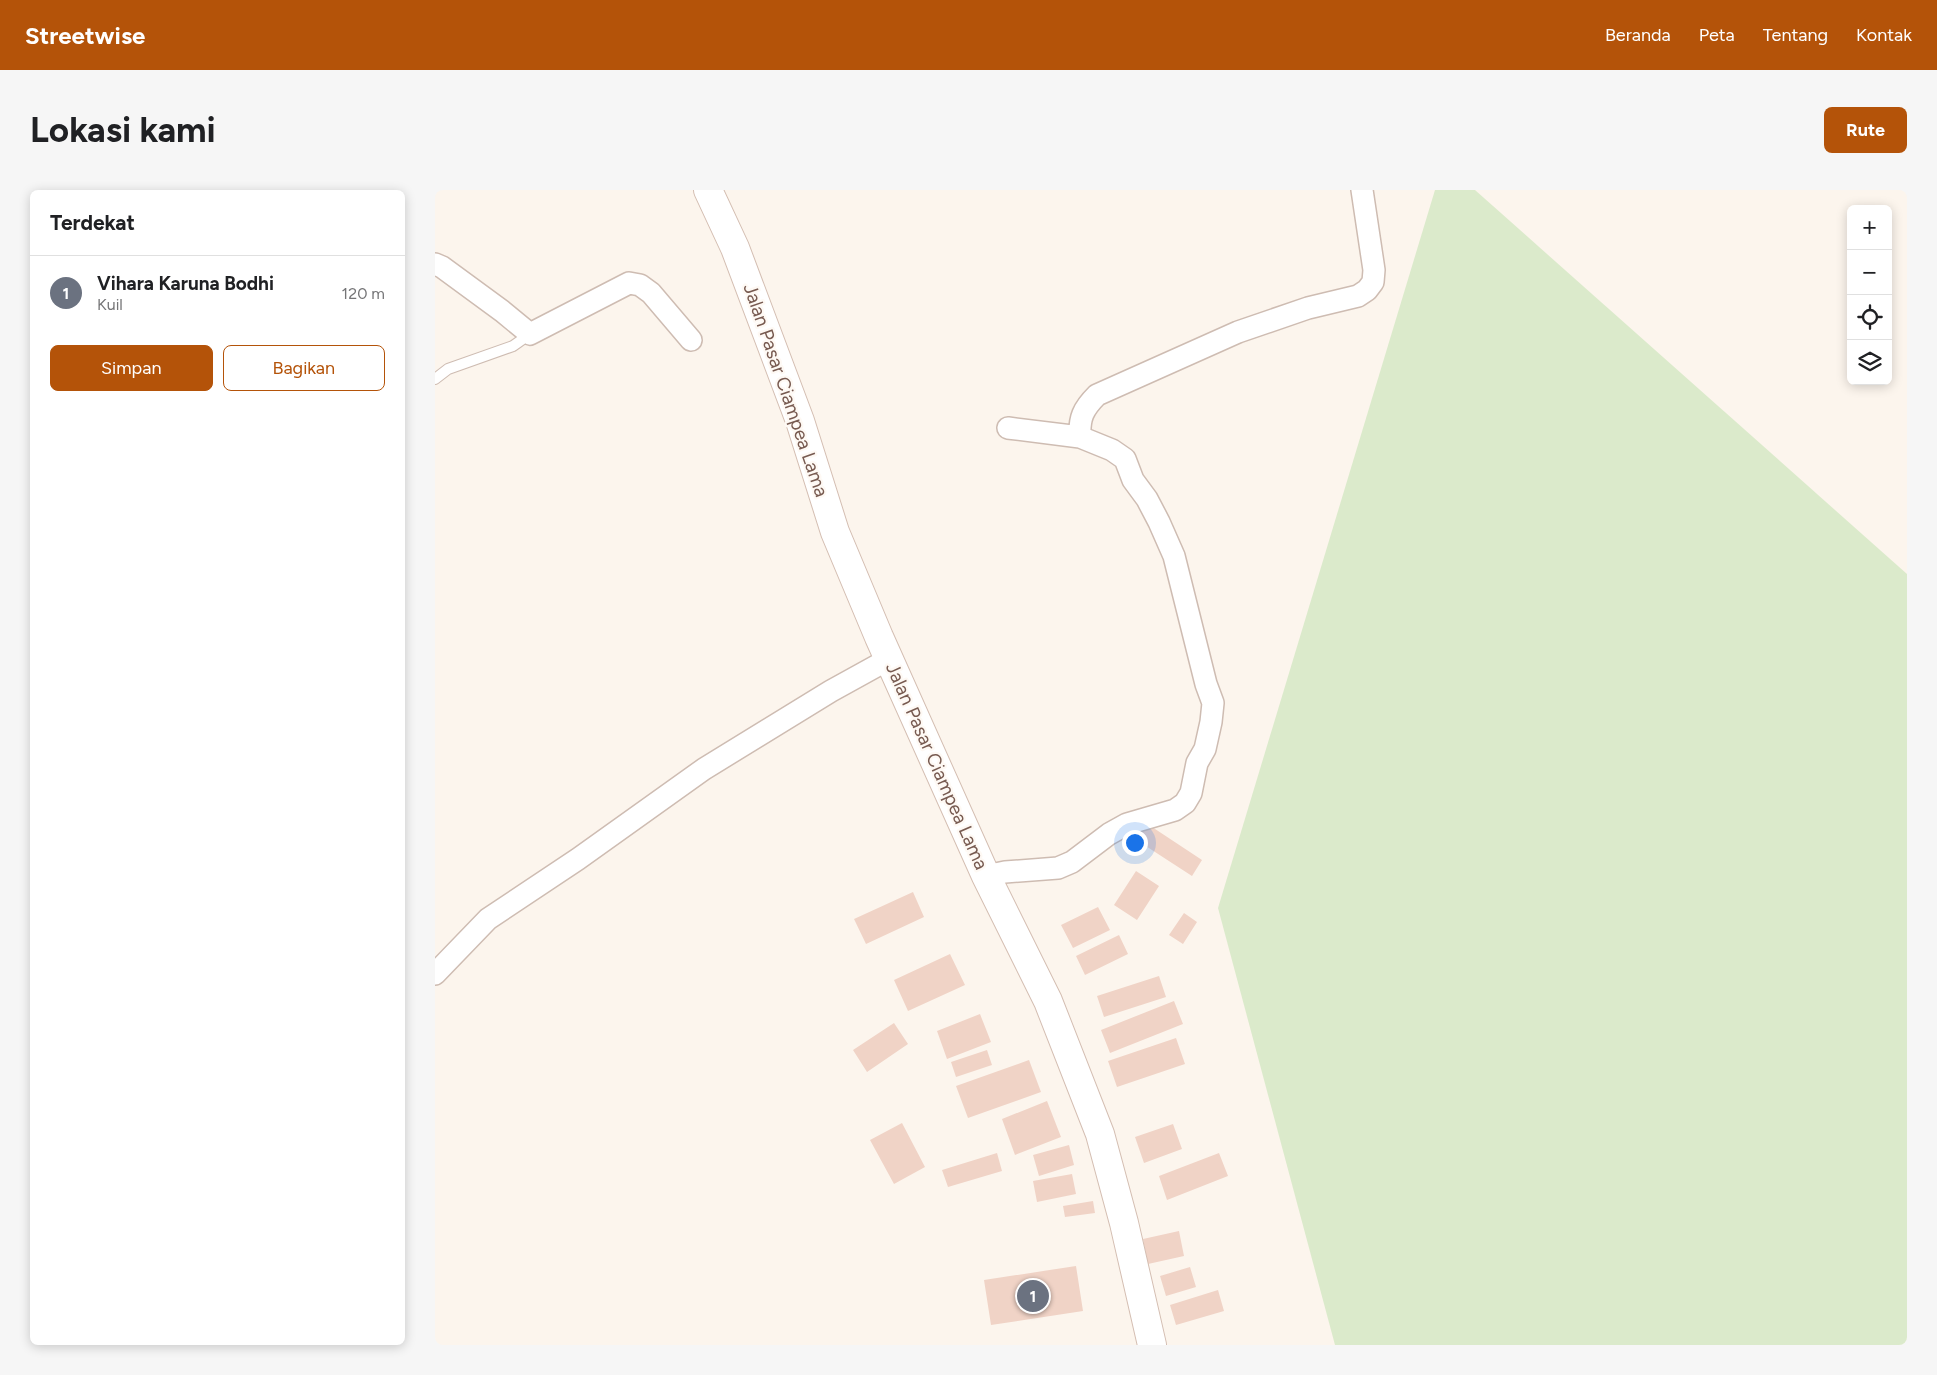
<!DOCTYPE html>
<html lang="id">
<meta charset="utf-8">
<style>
body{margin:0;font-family:Figtree,sans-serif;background:#f6f6f6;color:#202124}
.controls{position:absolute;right:15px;top:15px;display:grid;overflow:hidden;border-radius:8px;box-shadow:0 2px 12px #0003}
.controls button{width:45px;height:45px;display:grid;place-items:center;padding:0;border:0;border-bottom:1px solid #e0e0e0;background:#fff;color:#202124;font:25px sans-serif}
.you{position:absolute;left:699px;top:652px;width:18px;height:18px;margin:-12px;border:4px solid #fff;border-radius:50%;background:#1a73e8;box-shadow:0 0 0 8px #1a73e833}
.badge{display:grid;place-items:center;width:32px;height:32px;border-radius:50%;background:#b45309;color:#fff;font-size:16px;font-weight:700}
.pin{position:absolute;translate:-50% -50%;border:2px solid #fff;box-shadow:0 1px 5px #0006}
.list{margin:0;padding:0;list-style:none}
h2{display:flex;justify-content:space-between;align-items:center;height:65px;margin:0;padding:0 20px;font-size:21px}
h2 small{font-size:16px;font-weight:400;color:#757577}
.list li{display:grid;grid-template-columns:32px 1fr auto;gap:15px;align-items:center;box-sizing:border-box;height:75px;padding:0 20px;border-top:1px solid #e0e0e0}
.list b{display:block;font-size:19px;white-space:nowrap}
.list p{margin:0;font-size:16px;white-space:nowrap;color:#757577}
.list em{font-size:16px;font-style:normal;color:#757577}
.actions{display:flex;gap:10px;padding:15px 20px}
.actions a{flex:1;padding:11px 0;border:1px solid #b45309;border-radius:8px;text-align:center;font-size:18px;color:#b45309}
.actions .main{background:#b45309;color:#fff}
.icon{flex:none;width:28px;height:28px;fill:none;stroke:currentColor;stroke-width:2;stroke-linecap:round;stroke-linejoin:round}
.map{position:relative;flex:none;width:1472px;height:1155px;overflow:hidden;border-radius:8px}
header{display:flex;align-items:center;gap:30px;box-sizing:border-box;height:70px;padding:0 25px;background:#b45309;color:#fff}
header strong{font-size:24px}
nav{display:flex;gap:28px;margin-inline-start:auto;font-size:18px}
.intro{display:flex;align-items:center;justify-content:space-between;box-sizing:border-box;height:120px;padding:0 30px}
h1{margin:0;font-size:35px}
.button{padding:12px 22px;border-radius:8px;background:#b45309;color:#fff;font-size:18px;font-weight:700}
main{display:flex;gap:30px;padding:0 30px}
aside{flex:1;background:#fff;border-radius:8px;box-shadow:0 2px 12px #0003}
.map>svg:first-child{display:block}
</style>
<header>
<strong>Streetwise</strong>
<nav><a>Beranda</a><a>Peta</a><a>Tentang</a><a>Kontak</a></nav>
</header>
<div class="intro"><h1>Lokasi kami</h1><a class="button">Rute</a></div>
<main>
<aside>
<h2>Terdekat<small></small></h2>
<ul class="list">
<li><span class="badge" style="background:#6b7280">1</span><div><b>Vihara Karuna Bodhi</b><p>Kuil</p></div><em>120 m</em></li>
</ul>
<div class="actions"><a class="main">Simpan</a><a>Bagikan</a></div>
</aside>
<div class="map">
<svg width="1472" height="1155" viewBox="0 0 1472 1155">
<rect width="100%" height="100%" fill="#fcf5ed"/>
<!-- green -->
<path fill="#dbeacb" d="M1000 0H1040L1472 384V1155H900L783 718Z"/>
<!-- building -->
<path fill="#f0d3c6" d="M711 633 767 670 757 686 700 649Z
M701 681 724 696 702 730 679 715Z
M478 702 489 727 431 754 419 729Z
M663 717 675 740 638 758 626 735Z
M749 723 762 732 748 754 734 745Z
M684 745 693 764 650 785 641 766Z
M515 764 530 795 473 821 459 790Z
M724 786 731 807 669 827 662 806Z
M739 811 748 834 675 863 666 840Z
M545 824 556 852 512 869 502 841Z
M459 833 473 854 432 882 418 860Z
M741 848 750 874 682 897 673 871Z
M552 860 557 875 521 887 516 872Z
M594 870 606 902 533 928 521 896Z
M612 911 626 947 580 965 567 929Z
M467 933 490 977 459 994 435 950Z
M738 934 747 959 709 973 700 947Z
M634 955 639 975 604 986 598 965Z
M562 963 567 981 513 997 507 980Z
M784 963 793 986 732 1010 724 986Z
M637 984 641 1004 602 1012 598 991Z
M658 1011 660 1023 630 1027 628 1016Z
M744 1041 749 1066 713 1074 708 1049Z
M641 1076 648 1121 556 1135 549 1090Z
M755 1077 761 1097 731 1106 725 1086Z
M783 1100 789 1121 741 1135 735 1115Z"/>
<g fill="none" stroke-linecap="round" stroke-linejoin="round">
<!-- lane casing -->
<g stroke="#cebcb2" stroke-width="12">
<path id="lane" d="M0 189 13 179 78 156 95 144"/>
</g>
<!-- street casing -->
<g stroke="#cebcb2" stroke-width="24">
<path id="street" d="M0 74 7 77 67 121 95 144 194 93 205 95 216 103 256 150
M573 238 645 247
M551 686 570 682 623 678 637 672 674 644 692 634 740 620 750 613 756 603 762 573 770 559 776 532 778 513 771 494 739 366 724 332 712 309 698 290 690 269 677 260 645 247C644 228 648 219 662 205L803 142 873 118 923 106 932 100 938 92 939 80 927 0
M0 784 53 729 143 669 269 579 396 501 454 469"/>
</g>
<!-- secondary casing -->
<g stroke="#d4beb2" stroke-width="30">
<path id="secondary" d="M273 0 300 58 365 231 400 342 444 447 551 686 613 811 665 944 689 1033 717 1155"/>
</g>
<!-- lane -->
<use href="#lane" stroke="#fff" stroke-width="10"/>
<!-- street -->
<use href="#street" stroke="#fff" stroke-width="21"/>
<!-- secondary -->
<use href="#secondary" stroke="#fff" stroke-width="28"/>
</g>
<g text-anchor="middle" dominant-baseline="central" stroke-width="4.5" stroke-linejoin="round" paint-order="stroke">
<!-- street labels -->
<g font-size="19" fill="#775a50" stroke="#fef9f4">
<text transform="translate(351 200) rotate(71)">Jalan Pasar Ciampea Lama</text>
<text transform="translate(502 576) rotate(66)">Jalan Pasar Ciampea Lama</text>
</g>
</g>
</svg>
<div class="controls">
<button>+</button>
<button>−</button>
<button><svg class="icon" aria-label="locate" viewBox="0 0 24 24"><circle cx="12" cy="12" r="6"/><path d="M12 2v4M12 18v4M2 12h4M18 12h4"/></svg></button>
<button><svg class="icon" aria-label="layers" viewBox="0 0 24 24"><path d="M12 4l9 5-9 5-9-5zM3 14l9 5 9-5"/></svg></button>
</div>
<div class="you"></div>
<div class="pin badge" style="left:598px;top:1106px;background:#6b7280">1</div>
</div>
</main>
